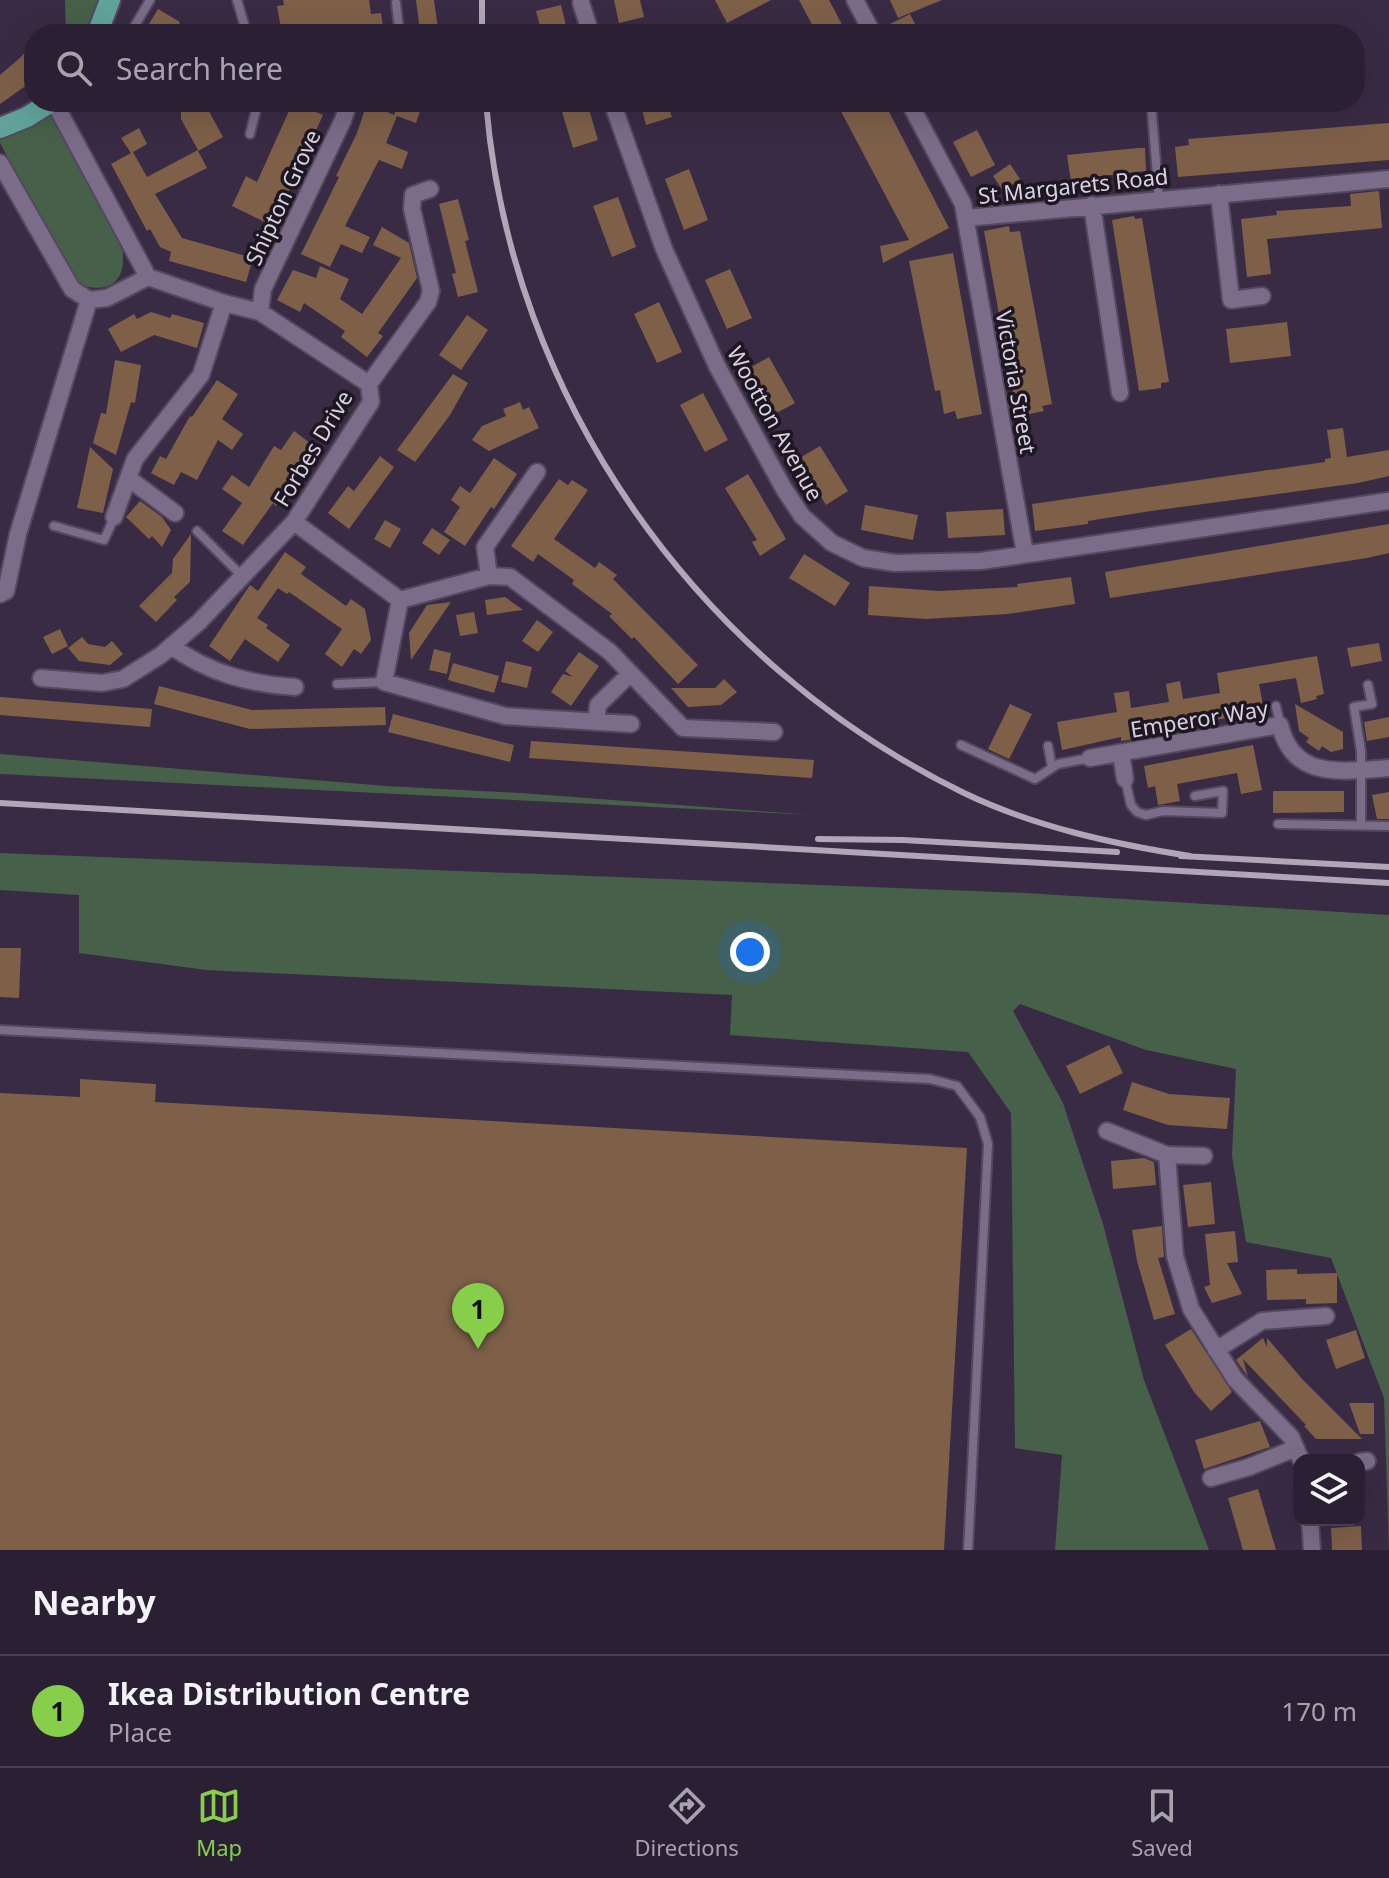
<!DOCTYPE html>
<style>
body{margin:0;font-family:"Noto Sans",sans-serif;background:#33283b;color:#f1f3f6}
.controls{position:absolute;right:24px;bottom:24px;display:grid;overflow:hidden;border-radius:16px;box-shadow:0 8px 32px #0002}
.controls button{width:72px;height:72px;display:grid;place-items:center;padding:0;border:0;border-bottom:2px solid #473e4e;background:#2b2033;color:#f1f3f6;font:40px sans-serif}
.you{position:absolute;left:750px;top:952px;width:28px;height:28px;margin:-20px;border:6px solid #fff;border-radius:50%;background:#1a73e8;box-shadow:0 0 0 12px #1a73e833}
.badge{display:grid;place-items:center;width:52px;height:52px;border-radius:50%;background:#87cf4b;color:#111;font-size:26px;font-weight:700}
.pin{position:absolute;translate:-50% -66px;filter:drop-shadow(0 2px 4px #0008)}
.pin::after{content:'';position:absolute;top:42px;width:28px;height:24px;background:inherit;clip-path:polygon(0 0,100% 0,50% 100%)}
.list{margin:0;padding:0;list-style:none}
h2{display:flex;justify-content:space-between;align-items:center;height:104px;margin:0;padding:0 32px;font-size:34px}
h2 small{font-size:26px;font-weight:400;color:#a6a3ac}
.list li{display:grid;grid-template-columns:52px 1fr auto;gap:24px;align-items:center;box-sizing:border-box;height:112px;padding:0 32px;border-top:2px solid #473e4e}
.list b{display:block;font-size:30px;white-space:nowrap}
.list p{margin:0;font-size:26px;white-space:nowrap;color:#a6a3ac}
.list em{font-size:26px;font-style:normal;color:#a6a3ac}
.icon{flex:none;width:44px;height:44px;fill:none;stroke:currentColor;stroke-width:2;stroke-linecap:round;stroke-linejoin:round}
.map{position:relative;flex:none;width:1389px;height:1550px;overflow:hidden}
.search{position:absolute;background:#2b2033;box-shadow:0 8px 32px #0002;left:24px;right:24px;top:24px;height:88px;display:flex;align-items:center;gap:20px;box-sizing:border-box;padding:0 28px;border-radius:32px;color:#a6a3ac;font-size:30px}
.sheet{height:216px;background:#2b2033}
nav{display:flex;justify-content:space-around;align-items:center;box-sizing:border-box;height:112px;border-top:2px solid #473e4e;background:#2b2033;font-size:22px;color:#a6a3ac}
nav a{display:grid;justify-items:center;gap:4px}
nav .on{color:#87cf4b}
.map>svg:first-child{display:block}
</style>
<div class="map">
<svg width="1389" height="1550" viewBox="0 0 1389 1550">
<rect width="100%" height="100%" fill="#392b44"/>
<!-- green -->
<path fill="#46604a" d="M65 0H104L90 34H66Z
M50 112 122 247C128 282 109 295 76 284L0 143V138Z
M0 754 386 786 521 793 811 815 0 774Z
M0 853 1025 893 1389 915V1550L1384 1398 1331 1258 1246 1242 1232 1156 1236 1069 1146 1050 1020 1004 1013 1011 1063 1103 1103 1224 1144 1380 1209 1550H1055L1062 1455 1015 1448 1011 1113 968 1052 730 1035 732 995 206 970 79 953V895L0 890Z"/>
<!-- building -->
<path fill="#7e6049" d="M283 0H369L371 14 381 13 384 34H282L277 6 284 5Z
M416 0H434L438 29 420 31Z
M614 0H640L644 17 619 23Z
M715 0H771L727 23Z
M799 0H829L847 34H817Z
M890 0H942L898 18Z
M561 5 568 34H542L536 11Z
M158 9 180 22 174 34H143Z
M910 14 920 34H884L882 28Z
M34 42V80L0 104V75L21 57Z
M187 102H204L223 137 198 151 207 168 155 194 182 238 253 258 246 282 169 261 171 252 160 247 150 229 147 231 111 164 131 153 121 138 139 128 147 144 133 152 147 177 198 150 181 119V105Z
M293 102 323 115 273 226 232 206 246 176 257 182Z
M399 102H412L422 106 416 123 397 116 386 143 408 152 402 169 379 160 345 226 370 237 362 253 341 244 330 267 301 254 339 177 336 176 357 133 367 103 394 115Z
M559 102H587L598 140 573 148Z
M640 102H667L672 117 646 125Z
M836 102H884L949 228 883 263 880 246 909 240Z
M1389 123V160L1178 177 1175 147 1189 145 1188 139Z
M977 130 995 165 971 177 953 142Z
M1138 148H1145L1146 171 1102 176 1103 188 1072 189 1067 155Z
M1010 164 1020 179 1003 191 993 176Z
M689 169 708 220 684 230 665 179Z
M1379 191 1382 228 1267 239 1271 274 1247 277 1241 219 1277 215 1276 211 1351 206 1350 194Z
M618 197 636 247 612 257 593 206Z
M458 199 469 240 465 241 478 292 458 297 452 274 456 273 439 204Z
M1134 216 1135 219 1142 218 1169 382 1161 383V388L1139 391 1112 220Z
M1009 226 1010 232 1020 231 1052 404 1042 406 1044 411 1020 416 1019 403H1015L984 231Z
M382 227 409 243 417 278 378 333 383 336 367 357 341 337 345 331 304 303 300 312 277 300 293 270 316 278 320 266 349 279 340 299 362 314 401 258 373 245Z
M953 253 982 414 957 419 955 411 944 414 940 390 935 391 909 261Z
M730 269 752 318 727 329 705 280Z
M659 302 682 352 657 363 634 314Z
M151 312 170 318 172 314 204 323 197 348 154 335 121 352 108 329 134 314 137 319Z
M467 315 488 330 461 370 439 355Z
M1287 322 1291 356 1230 363 1226 329Z
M769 357 795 403 771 416 746 370Z
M115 360 141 365 135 403 131 402 116 455 93 443 101 413 106 414Z
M453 374 468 383 450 415 415 462 397 450Z
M217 380 238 394 222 419 243 434 232 450 218 440 197 480 181 472 174 485 151 473 160 456 166 459 190 416 192 417Z
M703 393 728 440 705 452 680 405Z
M520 402 523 410 529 407 539 428 489 451 472 440 482 426 506 416 503 409Z
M1343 428 1347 457 1389 450V476L1358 483 1151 511 1088 521V524L1035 531 1032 504 1325 462V459L1331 458 1327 430Z
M294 431 314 446 276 506 273 503 243 545 222 531 242 503 222 489 232 475 249 487 274 446 281 450Z
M820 446 848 491 826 505 798 459Z
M90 447 113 469 103 513 77 508Z
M380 456 394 467 349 529 328 513 348 486 354 491Z
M494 458 517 474 494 509 491 507 465 546 444 532 460 507 451 500 460 486 470 493Z
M748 474 786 539 760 556 752 542 757 540 725 488Z
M559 479 568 485 572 480 588 490 554 539 595 568 599 562 617 575 613 579 698 665 678 684 634 637 632 639 609 616 612 614 572 584 574 580 538 554 533 562 511 546Z
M140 501 162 517 171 530 162 547 152 536 149 539 126 517Z
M865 505 918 515 913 540 861 530Z
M1003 509 1005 535 948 538 946 512Z
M385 520 401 529 390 548 374 539Z
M1389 524V553L1367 558 1110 598 1105 572Z
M432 528 450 540 439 555 422 543Z
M191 534 190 582 174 597 177 600 156 622 139 606 172 573 173 559Z
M285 552 306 567 301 574 346 606 351 599 365 609 371 640 361 654 354 649 342 667 325 654 342 629 289 592 287 594 278 588 257 618 268 625 266 628 290 645 278 662 245 639 230 661 209 646 250 585 258 591Z
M804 554 850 583 835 606 789 578Z
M1071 577 1075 604 1007 614 926 619 868 615 869 586 939 591 1018 587 1017 584Z
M505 597 523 610 487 615 485 600Z
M451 602 411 660 409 633 427 605Z
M474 612 478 633 460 636 456 615Z
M537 620 553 632 538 652 522 641Z
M60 629 68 646 52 654 43 637Z
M82 637 88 644 105 647 112 641 123 654 110 665 79 661 68 648Z
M1379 643 1382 661 1351 667 1347 648Z
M434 649 451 653 447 674 429 670Z
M579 652 599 666 571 706 551 692 563 674 573 677 565 671Z
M1317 656 1324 694 1316 696 1317 699 1301 703 1296 678 1259 684 1264 711 1134 735 1135 739 1121 741V737L1062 750 1057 722 1117 712 1114 693 1129 691 1131 708 1169 702 1166 684 1180 681 1183 699 1220 693 1217 673Z
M506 661 532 667 527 688 501 682Z
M453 663 499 676 494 693 448 680Z
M724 679 737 692 721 705 688 707 671 688H715Z
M159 686 252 710 385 707 386 725 250 729 154 704Z
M0 697 152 709 150 727 0 715Z
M1010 704 1032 714 1009 759 988 749Z
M1295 704 1343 732V749L1331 752 1322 746 1319 751 1306 742 1309 738 1299 731Z
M393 714 514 745 510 762 388 732Z
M1389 717V737L1367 741 1364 722Z
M531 741 814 760 812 778 529 758Z
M1253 745 1262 790 1241 794 1237 773 1177 784 1180 801 1158 805 1155 786 1148 788 1144 766Z
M1273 791H1344V812L1273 813Z
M1389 792V819H1377L1372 795Z
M0 948H21L19 998 0 997Z
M1109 1045 1123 1073 1080 1094 1066 1066Z
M80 1079 156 1084 155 1102 967 1148 944 1550H0V1093L80 1097Z
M1132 1082 1169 1094 1230 1098 1227 1129 1168 1125 1123 1110Z
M1144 1158 1154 1162 1156 1185 1113 1189 1111 1161Z
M1211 1182 1215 1224 1188 1227 1183 1185Z
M1162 1226 1164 1257 1158 1258 1175 1314 1154 1320 1137 1261 1132 1230Z
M1235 1231 1238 1262 1227 1263 1242 1294 1212 1303 1204 1287 1210 1285 1205 1234Z
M1297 1269V1274L1337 1273V1303L1306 1304V1299L1267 1300 1266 1270Z
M1191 1329 1232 1392 1211 1411 1194 1392 1165 1345Z
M1356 1330 1365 1358 1336 1369 1326 1340Z
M1263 1338 1267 1347V1338L1303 1380 1362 1439H1316L1304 1426 1306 1425 1243 1359 1248 1377 1236 1360Z
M1349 1403H1374V1434H1360Z
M1260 1421 1270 1447 1204 1469 1195 1440Z
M1258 1489 1276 1550H1243L1228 1498Z
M1361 1526 1362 1550H1332L1331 1528Z"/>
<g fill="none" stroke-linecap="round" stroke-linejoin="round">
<!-- service casing -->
<g stroke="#54485e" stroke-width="12">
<path id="service" d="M237 0 247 34
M396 3 399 29 397 34
M130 34 150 0
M1151 102 1159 199
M250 134 258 102
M54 526 104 540 114 518
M197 531 242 576
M337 684 384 682
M1276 706 1280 724
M961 745 1035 779 1058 764 1090 758
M1048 746 1052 767
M1125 779 1131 805 1137 812 1146 815 1163 811 1222 813 1223 791 1195 796
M1278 824 1389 826
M1361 825V751L1354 707 1372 704 1368 685
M0 1030 930 1079 957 1086 980 1117 988 1144 968 1550"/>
</g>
<!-- minor casing -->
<g stroke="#54485e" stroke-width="20">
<path id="minor" d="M855 0 873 34
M581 3 591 34
M612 102 664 249 717 366 784 489 802 516 832 543 863 558 895 563 981 561 1389 501
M909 102 963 204 1025 554
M0 163 72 289 89 300 107 298 148 277
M1219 194 1231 300 1262 296
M1092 205 1120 393
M966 218 1389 179
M260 312 263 289 343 120 349 102
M369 384 428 302 431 291 412 209 413 195 430 189
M128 478 175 513
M114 517 135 459 201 375 224 303
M294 522 400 600
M489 576 485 547 537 472
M0 594 6 591 18 534 89 300
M400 600 489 576 510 577 610 652 683 728 774 732
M400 600 384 682 505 716 631 724
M171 646C209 673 249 684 295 687
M41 678 102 683 123 679 161 655 199 622 294 522 371 402 369 384 260 312 224 303 148 277 54 102
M596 722 598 705 630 674
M1121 753 1125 779
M1090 758 1280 725C1293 781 1344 771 1389 768
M1107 1131 1167 1155
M1204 1156 1167 1155 1175 1256 1191 1309 1235 1379 1291 1437 1301 1460
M1216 1350 1262 1321 1326 1316
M1359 1462 1367 1461
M1211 1478 1249 1467 1296 1448
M1310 1520 1312 1550"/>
</g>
<!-- primary casing -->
<g stroke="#54485e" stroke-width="24">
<path id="primary" d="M97 34 110 0
M0 128 27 117 51 102"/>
</g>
<!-- service -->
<use href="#service" stroke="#7b6c89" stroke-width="8"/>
<!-- minor -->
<use href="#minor" stroke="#7b6c89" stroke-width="16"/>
<!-- primary -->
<use href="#primary" stroke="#61a39b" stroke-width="20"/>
<!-- rail -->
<path stroke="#afa6b8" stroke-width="6" d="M482 34V0
M486 102C510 398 697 663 964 793 1035 827 1113 844 1190 856
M0 803 1389 883
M818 839 903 840 1117 852
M1181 856 1389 867"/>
</g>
<g text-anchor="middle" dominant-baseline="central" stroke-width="7" stroke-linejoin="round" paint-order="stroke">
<!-- street labels -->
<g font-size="22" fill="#dad2e2" stroke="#1d1722">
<text transform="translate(1073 185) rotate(-6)">St Margarets Road</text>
<text transform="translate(282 197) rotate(-65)">Shipton Grove</text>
<text transform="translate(1017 382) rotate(80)">Victoria Street</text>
<text transform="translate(776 423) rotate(61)">Wootton Avenue</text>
<text transform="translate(312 448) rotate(-59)">Forbes Drive</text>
<text transform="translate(1199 718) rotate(-9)">Emperor Way</text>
</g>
</g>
</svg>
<div class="controls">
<button><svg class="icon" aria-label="layers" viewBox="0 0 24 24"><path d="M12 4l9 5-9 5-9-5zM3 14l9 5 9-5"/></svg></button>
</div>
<div class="you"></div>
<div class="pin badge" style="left:478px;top:1349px">1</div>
<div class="search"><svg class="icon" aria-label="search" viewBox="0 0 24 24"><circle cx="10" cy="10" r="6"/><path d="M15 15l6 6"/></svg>Search here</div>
</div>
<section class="sheet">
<h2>Nearby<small></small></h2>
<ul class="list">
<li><span class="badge">1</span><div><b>Ikea Distribution Centre</b><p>Place</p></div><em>170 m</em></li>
</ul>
</section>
<nav>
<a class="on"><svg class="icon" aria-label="map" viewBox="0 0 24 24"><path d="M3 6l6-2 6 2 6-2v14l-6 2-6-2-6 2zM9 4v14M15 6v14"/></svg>Map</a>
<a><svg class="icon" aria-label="directions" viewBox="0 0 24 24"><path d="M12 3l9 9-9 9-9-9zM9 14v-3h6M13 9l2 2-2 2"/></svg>Directions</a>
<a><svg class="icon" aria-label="saved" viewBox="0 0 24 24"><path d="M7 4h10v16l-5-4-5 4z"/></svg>Saved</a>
</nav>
